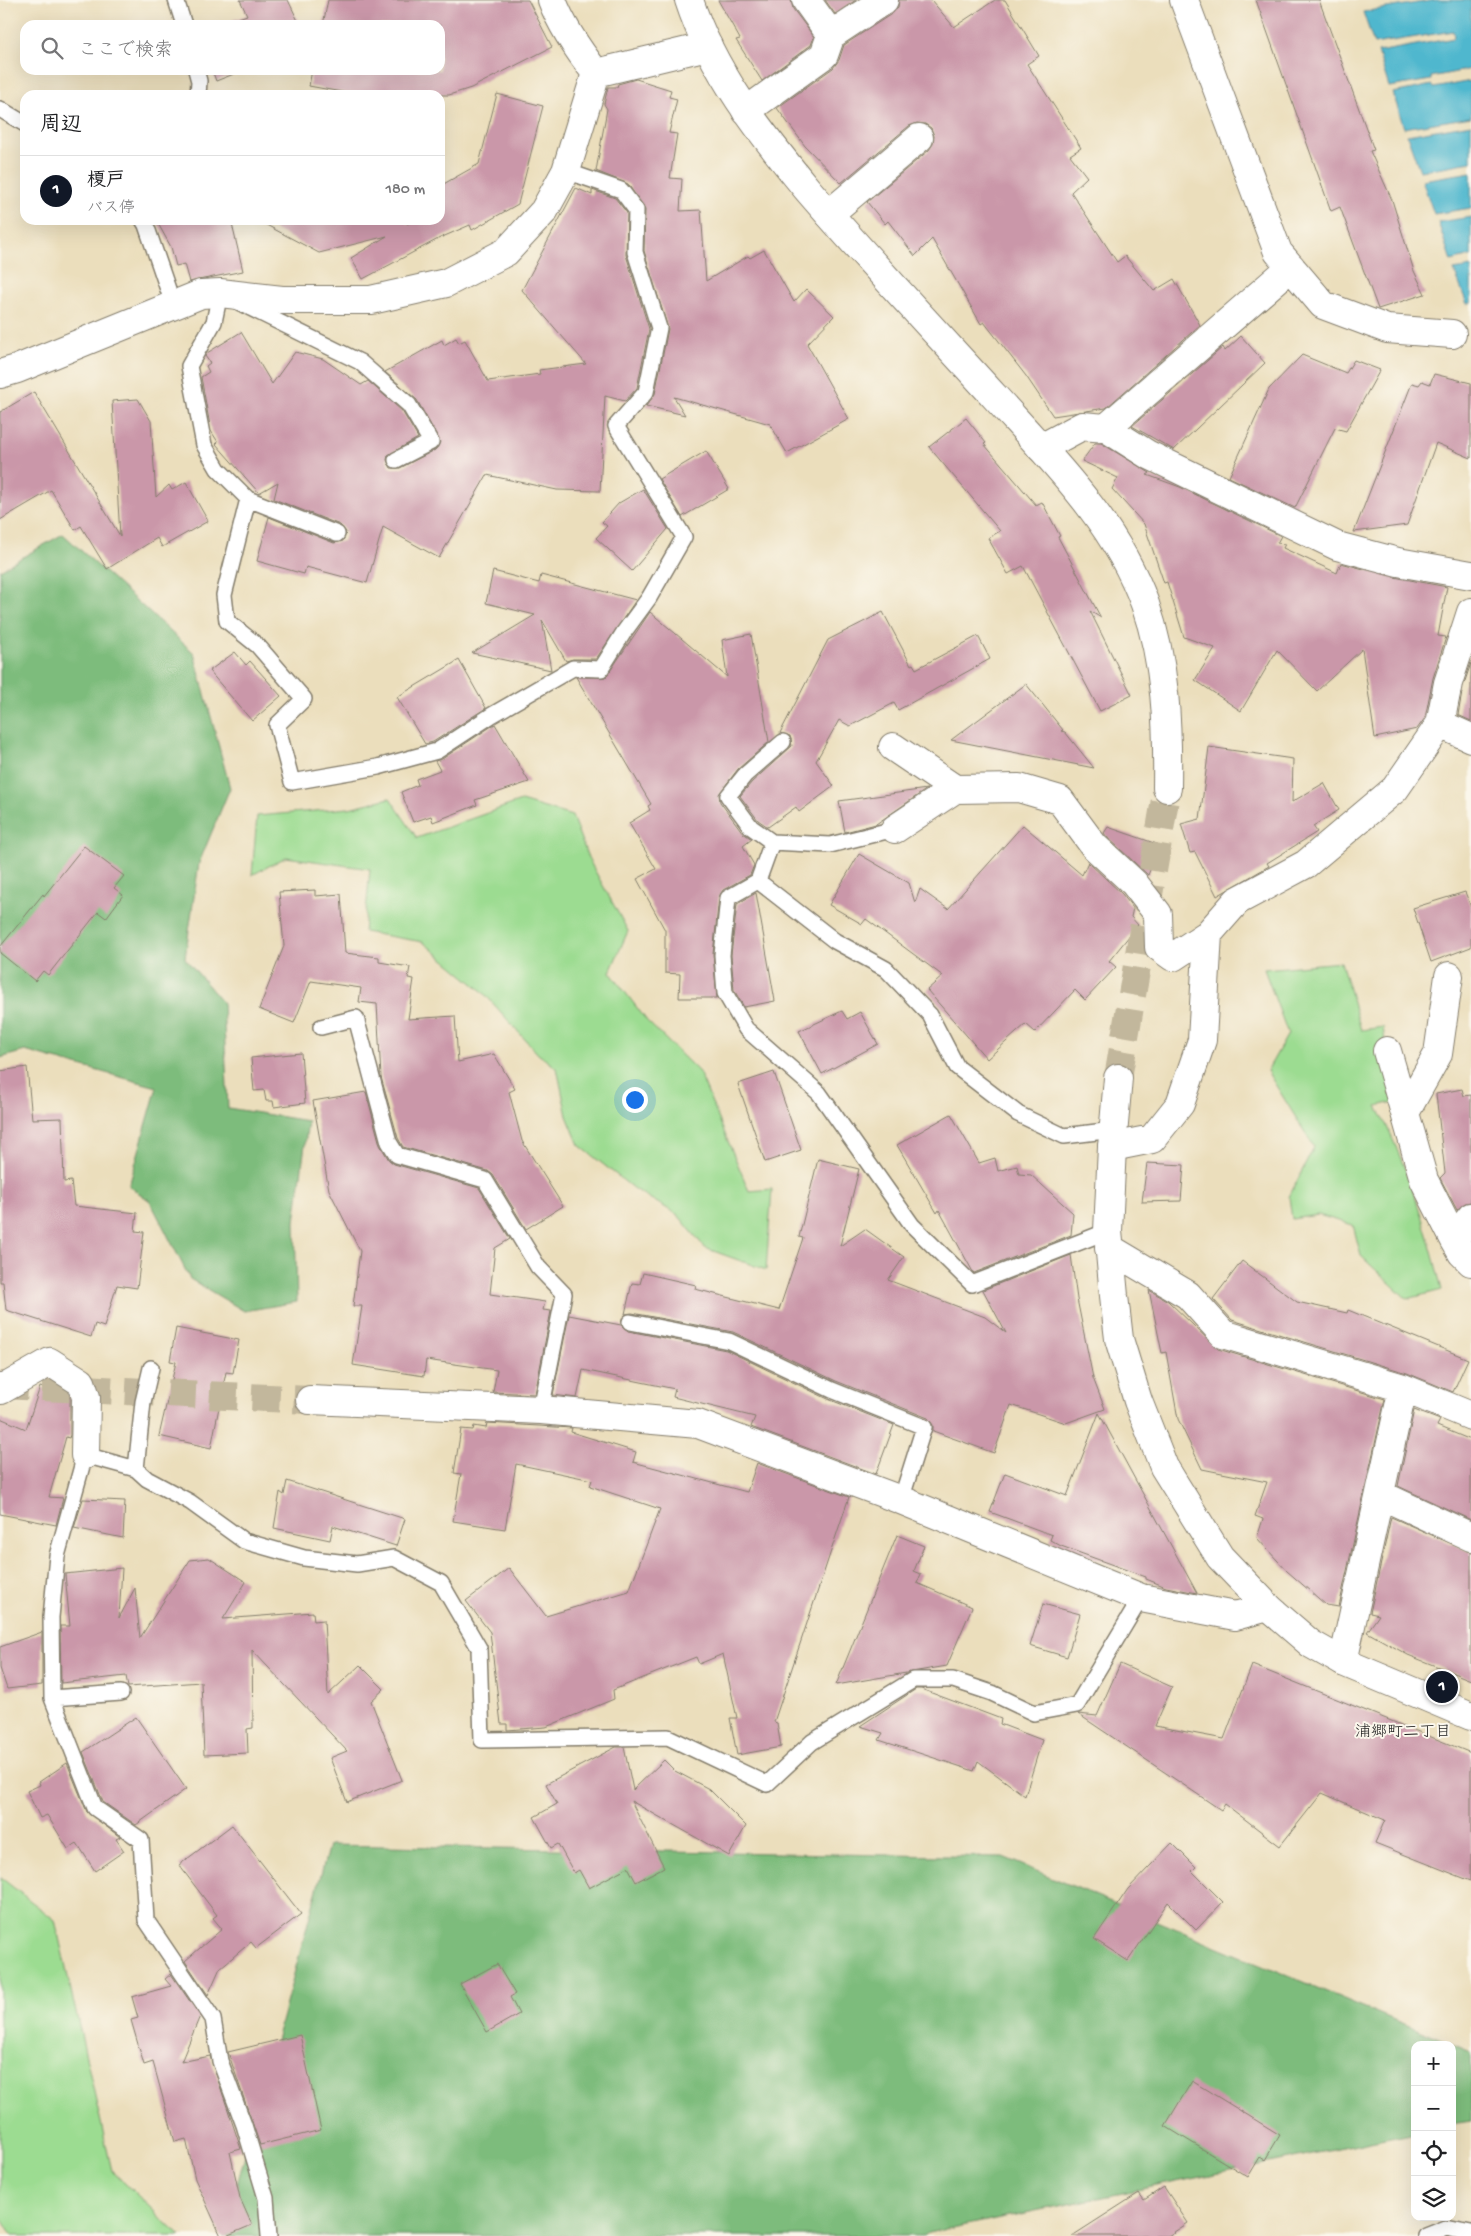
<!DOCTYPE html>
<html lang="ja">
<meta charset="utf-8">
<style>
body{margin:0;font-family:"Gochi Hand","Klee One",sans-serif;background:#f6f6f6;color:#202124}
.controls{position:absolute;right:15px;bottom:15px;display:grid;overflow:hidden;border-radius:10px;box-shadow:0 5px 20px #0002}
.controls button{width:45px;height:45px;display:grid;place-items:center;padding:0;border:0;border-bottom:1px solid #e0e0e0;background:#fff;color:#202124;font:25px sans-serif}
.you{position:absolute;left:634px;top:1099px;width:18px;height:18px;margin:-12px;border:4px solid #fff;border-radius:50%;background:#1a73e8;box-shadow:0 0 0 8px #1a73e833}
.badge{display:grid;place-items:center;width:32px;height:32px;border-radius:50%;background:#111827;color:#fff;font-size:16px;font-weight:700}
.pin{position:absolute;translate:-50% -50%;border:2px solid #fff;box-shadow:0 1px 5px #0006}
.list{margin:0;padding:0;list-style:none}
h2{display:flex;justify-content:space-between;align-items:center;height:65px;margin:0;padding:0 20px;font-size:21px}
h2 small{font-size:16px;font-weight:400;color:#757577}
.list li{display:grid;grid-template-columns:32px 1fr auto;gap:15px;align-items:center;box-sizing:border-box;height:70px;padding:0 20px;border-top:1px solid #e0e0e0}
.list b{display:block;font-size:19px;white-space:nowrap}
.list p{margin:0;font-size:16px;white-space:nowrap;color:#757577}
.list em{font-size:16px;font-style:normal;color:#757577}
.icon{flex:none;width:28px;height:28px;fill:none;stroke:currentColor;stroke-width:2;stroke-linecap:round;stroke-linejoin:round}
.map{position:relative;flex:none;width:1471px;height:2236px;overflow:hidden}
.search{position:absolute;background:#fff;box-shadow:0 5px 20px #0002;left:20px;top:20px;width:425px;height:55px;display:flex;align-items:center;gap:12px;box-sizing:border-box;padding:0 18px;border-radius:15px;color:#757577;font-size:19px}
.panel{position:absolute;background:#fff;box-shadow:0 5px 20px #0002;left:20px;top:90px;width:425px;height:135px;border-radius:15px}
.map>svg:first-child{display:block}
</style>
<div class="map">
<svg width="1471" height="2236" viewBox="0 0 1471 2236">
<rect width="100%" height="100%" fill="#fbf7ec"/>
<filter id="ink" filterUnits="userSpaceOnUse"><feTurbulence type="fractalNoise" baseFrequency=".02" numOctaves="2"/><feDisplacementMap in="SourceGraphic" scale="10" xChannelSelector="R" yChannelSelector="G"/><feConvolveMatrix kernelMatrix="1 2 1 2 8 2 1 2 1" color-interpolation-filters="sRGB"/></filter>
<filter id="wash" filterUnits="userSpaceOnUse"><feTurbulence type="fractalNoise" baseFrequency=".0096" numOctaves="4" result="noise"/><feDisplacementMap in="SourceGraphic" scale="20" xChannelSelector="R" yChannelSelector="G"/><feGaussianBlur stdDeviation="1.12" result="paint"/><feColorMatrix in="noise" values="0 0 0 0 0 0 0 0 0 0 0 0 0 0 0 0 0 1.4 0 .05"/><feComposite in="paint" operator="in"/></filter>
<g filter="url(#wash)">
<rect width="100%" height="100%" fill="#ebdebc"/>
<!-- green -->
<path fill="#9cdc91" stroke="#5c7c56" d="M390 798 417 838 521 801 572 816 589 860 628 931 610 972 647 1021 699 1072 749 1191 772 1189 766 1270 705 1248 678 1215 634 1189 579 1145 567 1116 557 1068 538 1054 482 991 423 942 364 932 370 869 286 857 252 875 257 816 349 808Z
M1341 962 1361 1030 1383 1027 1394 1102 1377 1106C1407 1165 1426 1226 1442 1290L1407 1299 1361 1256 1353 1225 1318 1215 1292 1219 1289 1197 1314 1147 1267 1071 1288 1034 1264 969Z
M0 1877 55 1920 112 2171 180 2236H12L0 2216Z"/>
<!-- forest -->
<path fill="#7dbc7b" stroke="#4c6c4c" d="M63 534 194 653 230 788 199 863 185 958 223 1003 228 1108 308 1121 295 1222 297 1302 244 1311 190 1279 150 1201 129 1186 157 1087 25 1051 0 1058V570Z
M329 1845 1003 1857 1471 2052V2122L1452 2125V2045H1415V2133L928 2233 924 2236H223Z"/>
<!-- water -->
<path fill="#50b7ce" stroke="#366a75" d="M1435 0H1471V69L1431 77V80L1389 87 1378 52 1454 38 1453 31 1374 44 1363 12Z
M1471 81V117L1404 128 1393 93 1432 85 1434 88Z
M1471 124V162L1420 171 1407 135Z
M1471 172V208L1434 214 1422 180Z
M1471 217V256L1451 261 1438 222Z
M1471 267V303L1467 304 1454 270Z"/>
<g id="blocks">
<!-- building -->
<path fill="#ca97a9" d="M240 0H288L300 25H219L247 15Z
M328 0H528L552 47 471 88 449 95H358L309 86 312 70H440V25H323Z
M718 0H791L793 9 814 37 811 45 762 81 736 40 740 39Z
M825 0H856L835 14Z
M899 0H931L954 27 995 0H1005L1039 56 1027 64 1081 148 1070 155 1087 177 1071 192 1117 262 1125 256 1154 291 1174 279 1200 325 1106 408 1053 416 1026 376 984 322 981 324 932 239 915 256 888 221 885 224 867 202 929 150 933 144 934 136 931 128 925 124 917 123 909 126 841 183 805 146 777 108 833 68 839 60 844 45 893 13 898 7Z
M1256 0H1319L1374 150 1370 151 1392 200 1414 271 1425 294 1378 309 1340 207 1331 211Z
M212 70H244L216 81Z
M636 79 671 90 669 97 677 99 669 133 677 134 670 178 682 179 680 211 701 210 706 281 748 256 750 258 764 250 794 302 806 289 834 316 807 344 849 419 787 453 770 424 674 397 685 415 646 406 655 394 668 329 644 251 645 210 628 184 596 171 607 109 604 104 608 87H617L618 84Z
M497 94 543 106 518 204 472 230 470 225 440 238 363 279 351 258 387 236 319 253 257 220H406L407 224 414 220H440V186L479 164Z
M576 188 592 195V190L615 198 627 213 626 255 649 329 637 388 625 401 605 396 600 491 557 490 487 475 439 558 383 527 367 583 306 567 304 574 257 561 269 517 334 543 343 541 346 532 340 525 274 499 278 482 259 493 216 444 218 442 211 431 201 377 209 372 206 366 210 363 205 356 207 353 241 332 272 384 295 352 323 359 361 385 368 381 402 411 418 438 388 455 387 460 391 468H400L435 450 440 442 417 400 385 372 442 340 444 345 456 338 459 343 465 340 488 381 540 374 539 370 586 364 522 290Z
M156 220H231L243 271 189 282 184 264 176 266 171 247Z
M1241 336 1265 363 1174 450 1132 426 1223 347 1225 351Z
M1302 355 1346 373 1354 360 1380 370 1346 431 1335 428 1295 508 1229 477 1269 389Z
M1434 374 1471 383V458L1436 443 1407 525 1354 532 1412 383 1419 385 1422 381 1430 384Z
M34 392 120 536 112 401 138 399 151 421 156 497 169 485 172 490 186 482 208 521 162 547 157 538 107 569 81 526 75 530 51 490 0 520V412Z
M966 418 986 443 984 444 1036 505 1042 502 1060 536 1058 537 1101 618 1090 611 1132 695 1100 711 1023 566 1008 574 988 538 1000 531 929 447Z
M1095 443H1101L1150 473 1147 475 1180 487 1281 536 1277 543 1285 544 1283 548 1337 573 1341 563 1394 577 1447 587 1438 636 1446 637 1433 678 1425 718 1417 729 1375 738 1362 649 1317 691 1277 650 1241 711 1195 680 1215 648 1184 637 1167 582 1164 583 1144 524 1112 489 1118 478 1082 461Z
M706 451 729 489 682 517 659 479Z
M643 489 668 529 632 571 596 538 607 526 602 522 619 503Z
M493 571 539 583 541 575 636 600 596 659H573L566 661 542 620 551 670 472 653 535 615 486 603Z
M650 612 727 677 722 640 751 634 769 742 738 769 719 794 720 802 743 833 752 839 743 846 754 865 750 875 723 890 719 897 713 954 717 998H679L680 974 665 973V930L637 879 656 869 629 823 650 810 648 806 651 804 576 677H606Z
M883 612 911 665 913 664 916 669 978 636 990 659 898 710 894 703 850 726 839 720 816 761 834 786 799 812 796 807 768 827 758 820 740 796 752 782 792 746 790 736 780 733 828 640Z
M235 652 246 665 250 661 281 696 252 721 209 671Z
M459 660 486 708 433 742 425 744 397 697Z
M1471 663V721L1458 715 1463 687Z
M1026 684 1063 730 1061 731 1065 732 1094 768 951 740Z
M495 724 529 782 475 800 477 805 433 822 431 816 413 822 401 792 418 785 416 779 440 770 435 761 442 759Z
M1209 747 1293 759 1292 802 1324 783 1339 810 1313 826 1317 832 1267 863 1269 866 1217 896 1195 852 1190 853 1181 824 1200 819Z
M927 789 876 824 845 832 839 801Z
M1023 825 1082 875 1088 862 1122 894 1133 908 1131 917 1138 925 1109 961 1116 967 1085 1000 1075 990 1035 1032 1026 1024 987 1059 927 990 943 976 866 919 862 924 829 905 859 854 909 883 915 903 920 889 948 909Z
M1108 827 1160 845 1148 875 1106 836 1104 833Z
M84 846 124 876 114 888 123 895 106 918 98 912 48 975 43 971 35 981 0 953V947L43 894 44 896Z
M315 890V896L341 894 345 953 379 957V962L410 967 408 978 414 979 408 1019 455 1016 458 1062 494 1054 515 1089 509 1092 522 1141 563 1206 526 1229 493 1175 488 1171 403 1147 398 1138 381 1077 377 1004 359 1002 361 988 311 981 294 1023 259 1009 284 946 279 892Z
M1465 892 1471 907V947L1431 962 1413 908Z
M756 893 775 1001 744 1007 734 990 731 955 737 904Z
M842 1011 847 1019 860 1012 878 1044 822 1074 799 1031Z
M301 1053 305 1103 274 1107 273 1101H266L264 1090 254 1091 251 1058Z
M27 1067 32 1119 62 1118 64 1182 71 1181 74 1206 137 1213 135 1231 144 1232 137 1288 117 1285 104 1327 95 1324 91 1337 6 1310 3 1282H0V1071Z
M774 1072 801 1150 765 1162 738 1084Z
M1462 1089 1464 1096 1471 1095V1202L1465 1203 1457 1210 1440 1178 1445 1173 1436 1094Z
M366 1092 380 1145 389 1160 394 1164 479 1188 510 1239 495 1248 490 1294 545 1302 543 1310 551 1311 535 1394 493 1392 497 1370 426 1360 424 1376 353 1365 362 1306H353L360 1251 329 1190 313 1101Z
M951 1114 979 1163 995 1158 998 1171 1017 1166 1019 1174 1031 1175 1073 1213 1071 1235 974 1273 973 1272 939 1210 937 1213 897 1145Z
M818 1159 859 1169 840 1246 865 1229 904 1257 888 1280 985 1317 1006 1333 983 1290 1071 1255 1077 1299 1093 1378 1105 1409 1066 1423 1011 1405 994 1453 933 1431V1425L928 1418 836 1381 733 1332 632 1313 625 1314 632 1283 640 1284 643 1273 696 1285 695 1289 779 1310 803 1238 799 1237Z
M1147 1163 1184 1165 1181 1201 1142 1202Z
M1242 1261 1297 1302 1347 1313 1348 1310 1468 1359 1453 1392 1407 1373 1232 1320 1213 1299Z
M1149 1290 1168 1301 1218 1349 1385 1399 1339 1607 1326 1605 1287 1571 1257 1538 1263 1519 1255 1516 1267 1482 1202 1469 1178 1419 1166 1352 1162 1353Z
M569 1315 621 1325 628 1331 726 1350 828 1399 894 1425 876 1474 751 1427 755 1417 673 1397 675 1389 583 1370 577 1398 553 1395Z
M176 1328 239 1340 233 1373 226 1372 211 1448 159 1436 176 1362 170 1361Z
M40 1387 69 1395 70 1399V1435L69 1438 66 1437 49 1497 63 1498 56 1525 0 1514V1418L26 1429Z
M1414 1410 1440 1420 1437 1426 1471 1440V1520L1398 1486Z
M1099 1413 1155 1516 1197 1593 1166 1587 1146 1579V1577L1061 1546 1050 1540 1052 1535 990 1512 1005 1473 1067 1496Z
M487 1423 572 1428 571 1432 636 1452 633 1462 747 1492 757 1463 849 1497 774 1722 777 1723 781 1747 737 1755 730 1718H737L723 1654 699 1664 696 1657 613 1690 614 1699 546 1727 507 1730V1724H501L490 1632 466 1601 509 1568 546 1616 629 1591 660 1509 590 1486 592 1480 516 1464 505 1529 453 1521 461 1474 454 1473 461 1429 473 1430 474 1426 486 1428Z
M287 1481 405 1519 396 1546 333 1526 330 1540 274 1528 280 1492 284 1495Z
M83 1499 125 1501 123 1538 74 1528Z
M1391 1517 1471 1552V1680L1408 1655 1367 1632 1379 1615 1370 1613Z
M897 1535 924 1546 914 1571 921 1574 917 1583 972 1607 947 1666 836 1685Z
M209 1558 246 1582 223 1619 313 1612 314 1621 324 1620 328 1695 360 1665 384 1689 371 1701 402 1780 347 1802 330 1758 347 1751 252 1650 253 1728 247 1729 248 1753 204 1755 201 1682 128 1687 126 1676 61 1683 60 1626H70L65 1574 122 1568 119 1618 135 1588 140 1638 190 1560Z
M1043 1604 1080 1614 1067 1657 1030 1646Z
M42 1632V1685L7 1689 0 1668V1647Z
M1120 1664 1172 1687 1155 1726 1224 1739 1252 1665 1471 1753V1881L1375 1843 1385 1820 1322 1793 1280 1846 1225 1804 1221 1810 1078 1714 1097 1716Z
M916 1689H921L1001 1719 1000 1724 1042 1740 1025 1796 978 1761 974 1771 879 1740 883 1733 860 1726Z
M136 1717 186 1789 136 1825 103 1802 83 1752Z
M616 1747H624L633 1790 664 1760 675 1771 709 1789 746 1826 729 1856 631 1801 664 1867 636 1882 628 1867 589 1888 579 1870 574 1873 558 1844 551 1848 534 1817 557 1804 546 1784Z
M67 1763 87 1812 120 1837 116 1839 124 1851 95 1871 77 1843 68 1849 47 1815 40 1818 27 1791 40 1785 39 1782Z
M232 1825 301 1914 256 1948 251 1942 220 1968 208 1995 185 1961 222 1929 213 1918 217 1915 179 1865Z
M1172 1843 1196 1867 1192 1871 1223 1902 1196 1930 1168 1902 1128 1961 1094 1939 1128 1889Z
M497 1964 515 1994 510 1997 519 2014 487 2032 460 1984Z
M171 1974 200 2016 181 2062 210 2056 241 2149 230 2152 240 2198 252 2225 226 2236H221L195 2179 186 2139 175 2142 153 2062 144 2065 131 2020 138 2018 132 1997 171 1986 165 1979Z
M300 2035 321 2130 260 2145 228 2052Z
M1192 2081 1280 2135 1265 2160 1260 2157 1248 2177 1165 2126Z
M1164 2187 1188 2223 1168 2236H1072L1139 2193 1144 2200Z"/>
</g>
</g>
<g filter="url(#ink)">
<use href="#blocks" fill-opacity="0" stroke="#847d6c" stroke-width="1"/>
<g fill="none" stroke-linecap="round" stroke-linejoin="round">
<!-- minor-tunnel -->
<path stroke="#c2b79c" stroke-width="28" stroke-dasharray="28 14" stroke-linecap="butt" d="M0 1385 310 1400"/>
<!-- tertiary-tunnel -->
<path stroke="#c2b79c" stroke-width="28" stroke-dasharray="28 14" stroke-linecap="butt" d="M1118 1078 1167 788"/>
<!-- service casing -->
<g stroke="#847d6c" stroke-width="18">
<path id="service" d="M176 0 184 25
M196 70 199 81 198 95
M0 109 25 124
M143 220 146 225 173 304
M248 499 224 595 227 621 258 646 304 699 277 725 292 782 378 767 437 751 492 715 573 668 601 669 624 632 649 598 684 537 616 426 646 392 659 328 635 252 636 210 621 190 566 171
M337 534 248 499 218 469 204 445 189 366 214 322 220 293 360 362 409 405 431 442 396 460
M783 742 745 775 728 796 751 827 772 842 830 845 895 829
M772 842 758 881 728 898 722 955 725 993 746 1029 819 1093 912 1225 972 1284 1108 1231
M758 881 835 941 886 969 930 1015 957 1067 1018 1114 1064 1136 1113 1130
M321 1027 356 1018 389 1142 397 1155 485 1180 538 1267 564 1294 541 1410
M630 1322 729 1341 832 1390 924 1427 901 1500
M151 1368 143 1402 136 1469 147 1479 190 1502 244 1541 304 1558 357 1564 394 1558 441 1583 479 1648 482 1740 668 1737 767 1784 812 1742 913 1680H953L992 1693 1034 1713 1077 1705 1141 1598
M121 1693 52 1698 95 1808 141 1840 146 1920 213 2019 220 2061 244 2125 266 2198 269 2236
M52 1698 51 1617 57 1556 85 1455 136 1469
M1426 2236 1446 2228 1471 2233"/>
</g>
<!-- minor casing -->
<g stroke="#847d6c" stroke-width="30">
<path id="minor" d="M552 0C562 27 578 50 596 73L708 46
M806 0 831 35
M1184 0 1278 252 1323 305 1387 329 1452 334
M746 111 824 55 831 35 884 0
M829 214 919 138
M0 374 17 369 201 294 220 293 282 300H371L446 283 506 252 544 211 566 171 596 73
M1106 428 1291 267
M1041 448 1082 426 1106 428 1147 454 1337 546 1398 562 1471 575
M1440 724 1471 738
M893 747 955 789 1019 788 1060 800 1094 846 1134 883 1158 914 1159 947 1173 957 1208 934
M895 829 955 789
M1449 976 1438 1054 1405 1113 1424 1180 1454 1239
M1387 1051 1405 1113
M1112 1147 1152 1139 1180 1104 1202 1040 1208 934 1237 901 1306 864 1395 789 1440 724 1448 683 1471 612
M1471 1217 1454 1239 1462 1253 1471 1262
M1109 1248 1188 1295 1223 1334 1403 1388
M0 1388 1 1390 50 1362 81 1382 86 1397 85 1455
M310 1400 541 1410 698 1424 901 1500 1141 1598 1235 1616 1268 1607
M1381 1495 1471 1537
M1343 1662 1403 1388 1471 1416"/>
</g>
<!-- tertiary casing -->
<g stroke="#847d6c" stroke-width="30">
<path id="tertiary" d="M689 0C712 71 760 132 807 189 868 260 932 328 995 397 1052 460 1116 523 1145 604 1166 664 1168 726 1167 788
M1118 1078 1112 1147 1108 1231 1114 1296 1119 1339 1138 1401 1164 1467 1220 1557 1268 1607 1311 1644 1343 1662 1471 1716"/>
</g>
<!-- service -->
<use href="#service" stroke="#fff" stroke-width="15"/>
<!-- minor -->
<use href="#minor" stroke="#fff" stroke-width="28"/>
<!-- tertiary -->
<use href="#tertiary" stroke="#fff" stroke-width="28"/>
</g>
</g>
<g text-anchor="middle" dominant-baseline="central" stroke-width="4" stroke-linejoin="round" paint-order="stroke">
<!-- neighbourhood labels -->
<g font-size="16" fill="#1c1c1c" stroke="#fbf7ec">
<text x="1403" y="1733">浦郷町二丁目</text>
</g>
</g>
</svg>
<div class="controls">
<button>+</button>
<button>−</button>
<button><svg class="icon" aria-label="locate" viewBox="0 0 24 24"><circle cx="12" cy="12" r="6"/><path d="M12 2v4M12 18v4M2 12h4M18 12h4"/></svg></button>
<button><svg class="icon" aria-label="layers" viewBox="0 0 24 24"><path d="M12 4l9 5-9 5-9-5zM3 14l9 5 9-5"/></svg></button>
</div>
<div class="you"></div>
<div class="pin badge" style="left:1442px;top:1687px">1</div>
<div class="search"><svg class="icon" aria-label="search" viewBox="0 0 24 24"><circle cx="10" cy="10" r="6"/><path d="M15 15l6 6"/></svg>ここで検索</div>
<section class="panel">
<h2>周辺<small></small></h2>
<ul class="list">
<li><span class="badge">1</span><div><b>榎戸</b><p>バス停</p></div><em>180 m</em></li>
</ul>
</section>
</div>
